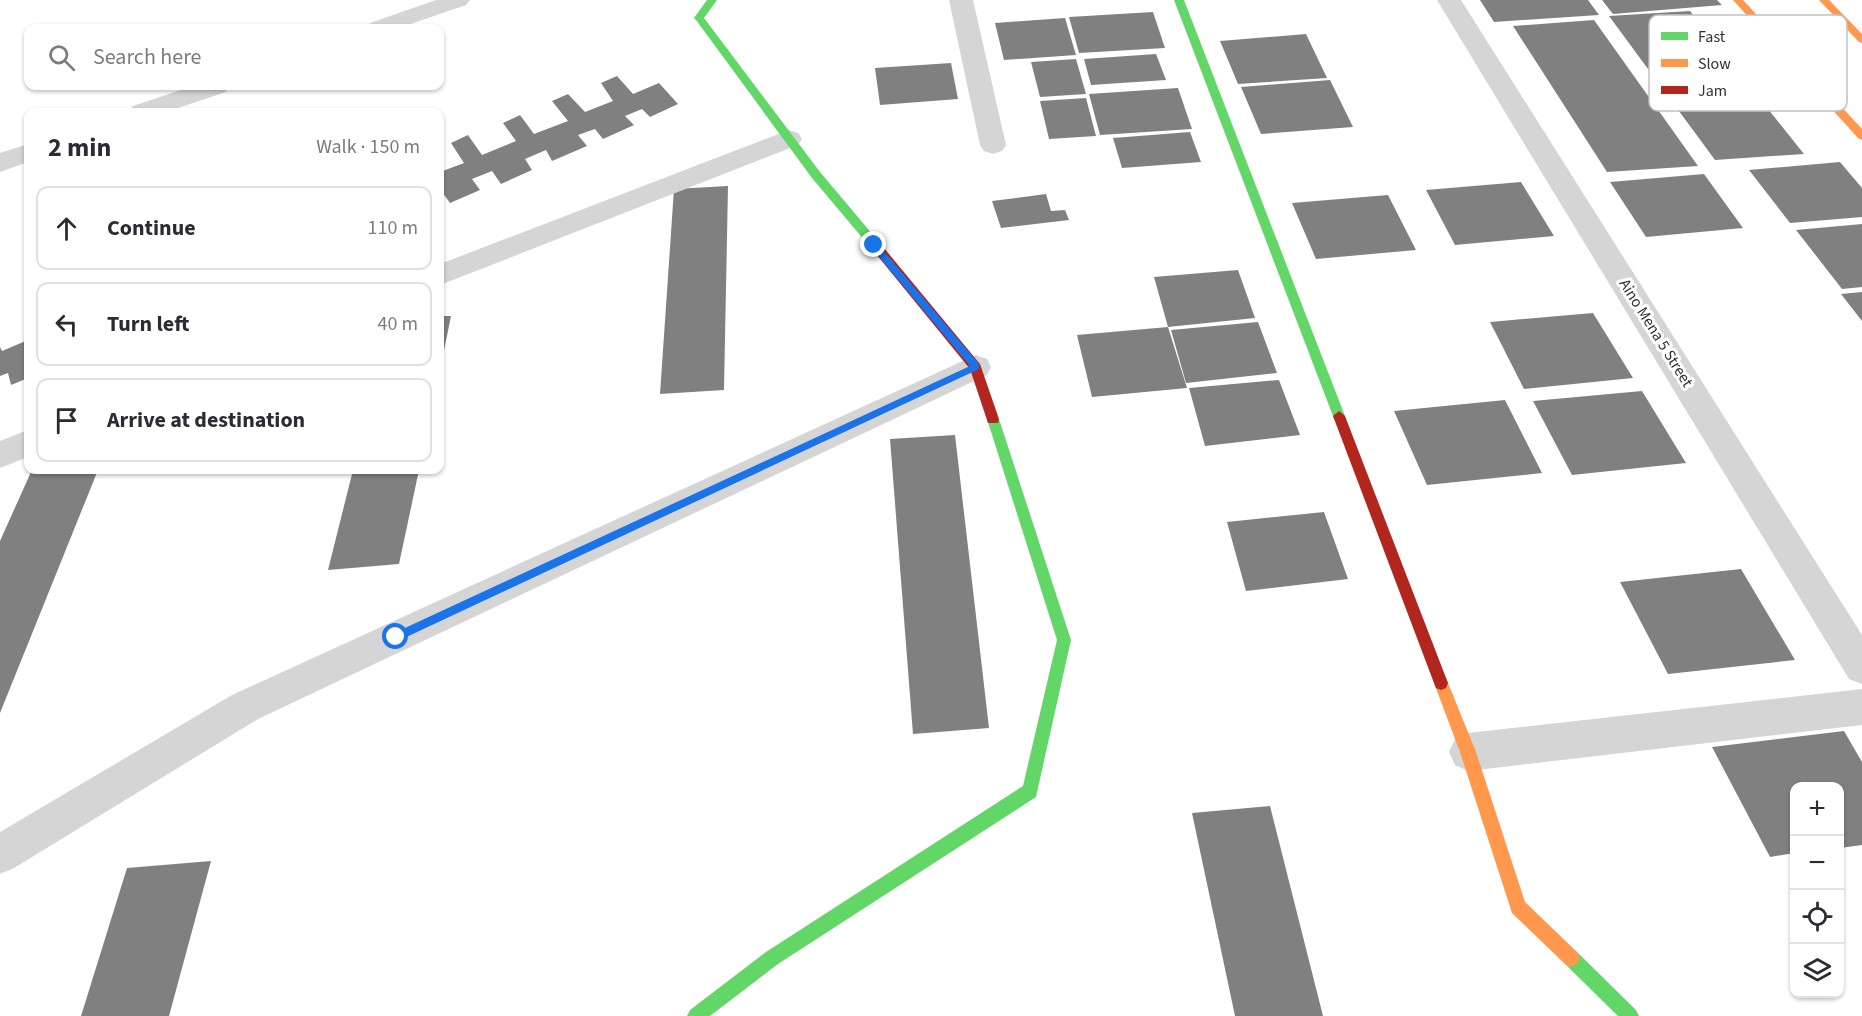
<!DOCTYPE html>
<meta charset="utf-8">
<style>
body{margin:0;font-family:"Source Sans 3",sans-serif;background:#f2f2f3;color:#2b2b33}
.controls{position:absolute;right:18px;bottom:18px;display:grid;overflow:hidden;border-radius:12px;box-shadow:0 2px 4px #0004}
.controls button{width:54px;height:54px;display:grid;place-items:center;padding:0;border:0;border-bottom:2px solid #e1e1e2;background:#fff;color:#2b2b33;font:30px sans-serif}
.stop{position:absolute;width:18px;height:18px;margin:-14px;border:4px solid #1a73e8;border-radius:50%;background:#fff}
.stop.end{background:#1a73e8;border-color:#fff;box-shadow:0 2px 6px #0008}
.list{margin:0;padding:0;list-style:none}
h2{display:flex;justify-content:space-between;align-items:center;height:78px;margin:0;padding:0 24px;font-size:26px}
h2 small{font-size:20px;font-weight:400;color:#7c7c81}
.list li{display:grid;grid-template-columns:39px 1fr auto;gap:18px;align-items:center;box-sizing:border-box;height:84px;margin:0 12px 12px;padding:0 12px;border:2px solid #e1e1e2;border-radius:12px}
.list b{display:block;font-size:22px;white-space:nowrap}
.list em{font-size:20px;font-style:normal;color:#7c7c81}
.icon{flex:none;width:33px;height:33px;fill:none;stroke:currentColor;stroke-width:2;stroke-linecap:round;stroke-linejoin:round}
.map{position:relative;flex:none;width:1862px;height:1016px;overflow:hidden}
.search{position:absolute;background:#fff;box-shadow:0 2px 4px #0004;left:24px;top:24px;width:420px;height:66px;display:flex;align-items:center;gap:15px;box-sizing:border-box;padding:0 21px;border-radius:12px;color:#7c7c81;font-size:22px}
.panel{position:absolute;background:#fff;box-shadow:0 2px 4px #0004;left:24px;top:108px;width:420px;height:366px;border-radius:12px}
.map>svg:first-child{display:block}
</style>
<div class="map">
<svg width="1862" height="1016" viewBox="0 0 1862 1016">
<rect width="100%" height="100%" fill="#fff"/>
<!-- building -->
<path fill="#808080" d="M1480 0H1588L1599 15 1494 22Z
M1602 0H1717L1722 5 1613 14Z
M1690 11 1804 154 1715 160 1609 16Z
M1153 12 1165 48 1079 53 1069 17Z
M1065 18 1076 55 1004 60 995 23Z
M1594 20 1698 166 1607 172 1513 26Z
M1306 34 1327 78 1238 84 1220 41Z
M1156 54 1166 80 1091 85 1084 59Z
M1076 59 1086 94 1040 97 1031 62Z
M951 63 958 99 880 105 875 68Z
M617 76 633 94 659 83 678 104 650 117 642 109 625 116 634 125 603 139 595 129 578 135 587 146 552 161 546 150 525 159 532 170 501 184 492 171 472 179 480 190 450 203 442 192 440 193V172L464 163 451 143 468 135 482 155 516 141 503 123 520 115 534 134 568 121 552 101 568 94 585 112 613 101 601 83Z
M1330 80 1353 127 1261 134 1241 87Z
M1178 88 1192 129 1100 135 1089 94Z
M1086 98 1096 136 1049 139 1040 101Z
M1190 132 1201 162 1122 168 1113 138Z
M1840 162 1862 188V217L1790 223 1749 170Z
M1704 174 1743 228 1646 237 1610 182Z
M1521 182 1554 236 1455 245 1426 190Z
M728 186 724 390 660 394 674 189Z
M1046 194 1051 211 1065 210 1069 220 1001 228 992 201Z
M1388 195 1416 250 1316 259 1292 203Z
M1862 224V287L1842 289 1796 230Z
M1238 270 1255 318 1168 327 1154 277Z
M1862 292V321L1841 294Z
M1593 313 1633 378 1524 389 1490 322Z
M440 316H451L441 365H440Z
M1258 322 1277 373 1186 383 1171 330Z
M1168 327 1187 388 1092 397 1077 335Z
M28 340V378L11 385 8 373 0 376V347L2 351Z
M1279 380 1300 435 1205 446 1189 388Z
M1642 391 1686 463 1572 475 1533 401Z
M1505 400 1542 473 1427 485 1394 411Z
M955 435 989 728 913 734 890 439Z
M61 470H98L0 713V541L31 472Z
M353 470H419L399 564 328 570Z
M1324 512 1348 579 1246 591 1227 522Z
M1741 569 1795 660 1668 674 1620 582Z
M1844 731 1862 762V845L1840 848V786H1794V853L1770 857 1712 747Z
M1270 806 1323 1016H1235L1192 813Z
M211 861 169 1016H81L127 868Z"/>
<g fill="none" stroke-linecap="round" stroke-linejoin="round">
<!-- street -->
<path fill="#d5d5d5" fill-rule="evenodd" d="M436 0H470L466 5 399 28H366L370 23Z
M949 0H973L1006 145 1002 151 993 154 984 151 980 145Z
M1437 0H1461L1862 635V684L1849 679Z
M193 86H229L226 92 166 112H129L133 106Z
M789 130 798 133 802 139 798 145 440 285V264Z
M28 144V162L0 172V153Z
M976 355 987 359 991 367 987 375 258 719 14 868 0 874V832L232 695Z
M28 430V457L0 468V441Z
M1862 689V725L1468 771 1455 765 1449 752 1455 739 1468 733Z"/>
<!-- fast -->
<path fill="#63d668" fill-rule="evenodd" d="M707 0H717L704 18 820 172 884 248V254H876L812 178 696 20 694 18Z
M1174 0H1184L1345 416 1344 420H1334L1333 416Z
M993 414 999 419 1071 640 1036 797 778 964 710 1016H687L690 1010 766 952 1023 786 1057 640 987 419Z
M1571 949 1577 952 1636 1010 1639 1016H1618L1565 964 1562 958 1565 952Z"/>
<!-- slow -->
<path fill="#ff974d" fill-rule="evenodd" d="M1733 0H1743L1862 129V140L1858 138Z
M1819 0H1829L1862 34V43L1859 42Z
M1441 676 1446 678 1476 752 1525 902 1577 952 1580 958 1577 964 1571 967 1565 964 1512 913 1460 752 1434 683 1436 678Z"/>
<!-- jam -->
<path fill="#b3261e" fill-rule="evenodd" d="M880 247 884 248 980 364 999 419 998 423H988L970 369 876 254 874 251Z
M1339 411 1345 416 1448 683 1446 688 1441 690 1436 688 1434 683 1333 416Z"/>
</g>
<!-- route -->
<path fill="#1a73e8" d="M871 243H877L979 364V369L400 640H392V634L970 366 871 247Z"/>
<g text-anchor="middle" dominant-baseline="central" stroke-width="6" stroke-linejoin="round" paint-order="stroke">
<!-- street labels -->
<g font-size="16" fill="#313131" stroke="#fff">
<text transform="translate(1656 333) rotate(58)">Aino Mena 5 Street</text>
</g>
</g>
<!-- legend -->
<rect x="1649" y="15" width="198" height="96" rx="9" fill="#fff" stroke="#c1c1c1" stroke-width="1.5"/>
<rect x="1661" y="32" width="27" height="8" fill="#63d668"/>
<rect x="1661" y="59" width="27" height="8" fill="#ff974d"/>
<rect x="1661" y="86" width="27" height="8" fill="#b3261e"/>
<g font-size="16" fill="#313131">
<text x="1698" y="42">Fast</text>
<text x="1698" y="69">Slow</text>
<text x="1698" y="96">Jam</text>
</g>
</svg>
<div class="controls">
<button>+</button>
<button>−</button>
<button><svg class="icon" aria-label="locate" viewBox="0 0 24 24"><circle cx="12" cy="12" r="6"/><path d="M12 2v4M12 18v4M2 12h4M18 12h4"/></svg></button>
<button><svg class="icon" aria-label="layers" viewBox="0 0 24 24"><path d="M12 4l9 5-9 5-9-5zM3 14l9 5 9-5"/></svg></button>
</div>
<div class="stop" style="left:396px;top:637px"></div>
<div class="stop end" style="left:874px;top:245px"></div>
<div class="search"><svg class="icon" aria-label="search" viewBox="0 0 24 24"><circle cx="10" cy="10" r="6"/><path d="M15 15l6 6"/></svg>Search here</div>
<section class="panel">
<h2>2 min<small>Walk · 150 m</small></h2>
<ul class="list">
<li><svg class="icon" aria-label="ahead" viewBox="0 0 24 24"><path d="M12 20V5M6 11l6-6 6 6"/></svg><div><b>Continue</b></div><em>110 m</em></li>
<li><svg class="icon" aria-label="left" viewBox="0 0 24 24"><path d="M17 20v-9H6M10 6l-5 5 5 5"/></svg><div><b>Turn left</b></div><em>40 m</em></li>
<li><svg class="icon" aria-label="arrive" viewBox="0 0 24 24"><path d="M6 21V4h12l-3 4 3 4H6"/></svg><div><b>Arrive at destination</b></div></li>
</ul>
</section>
</div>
